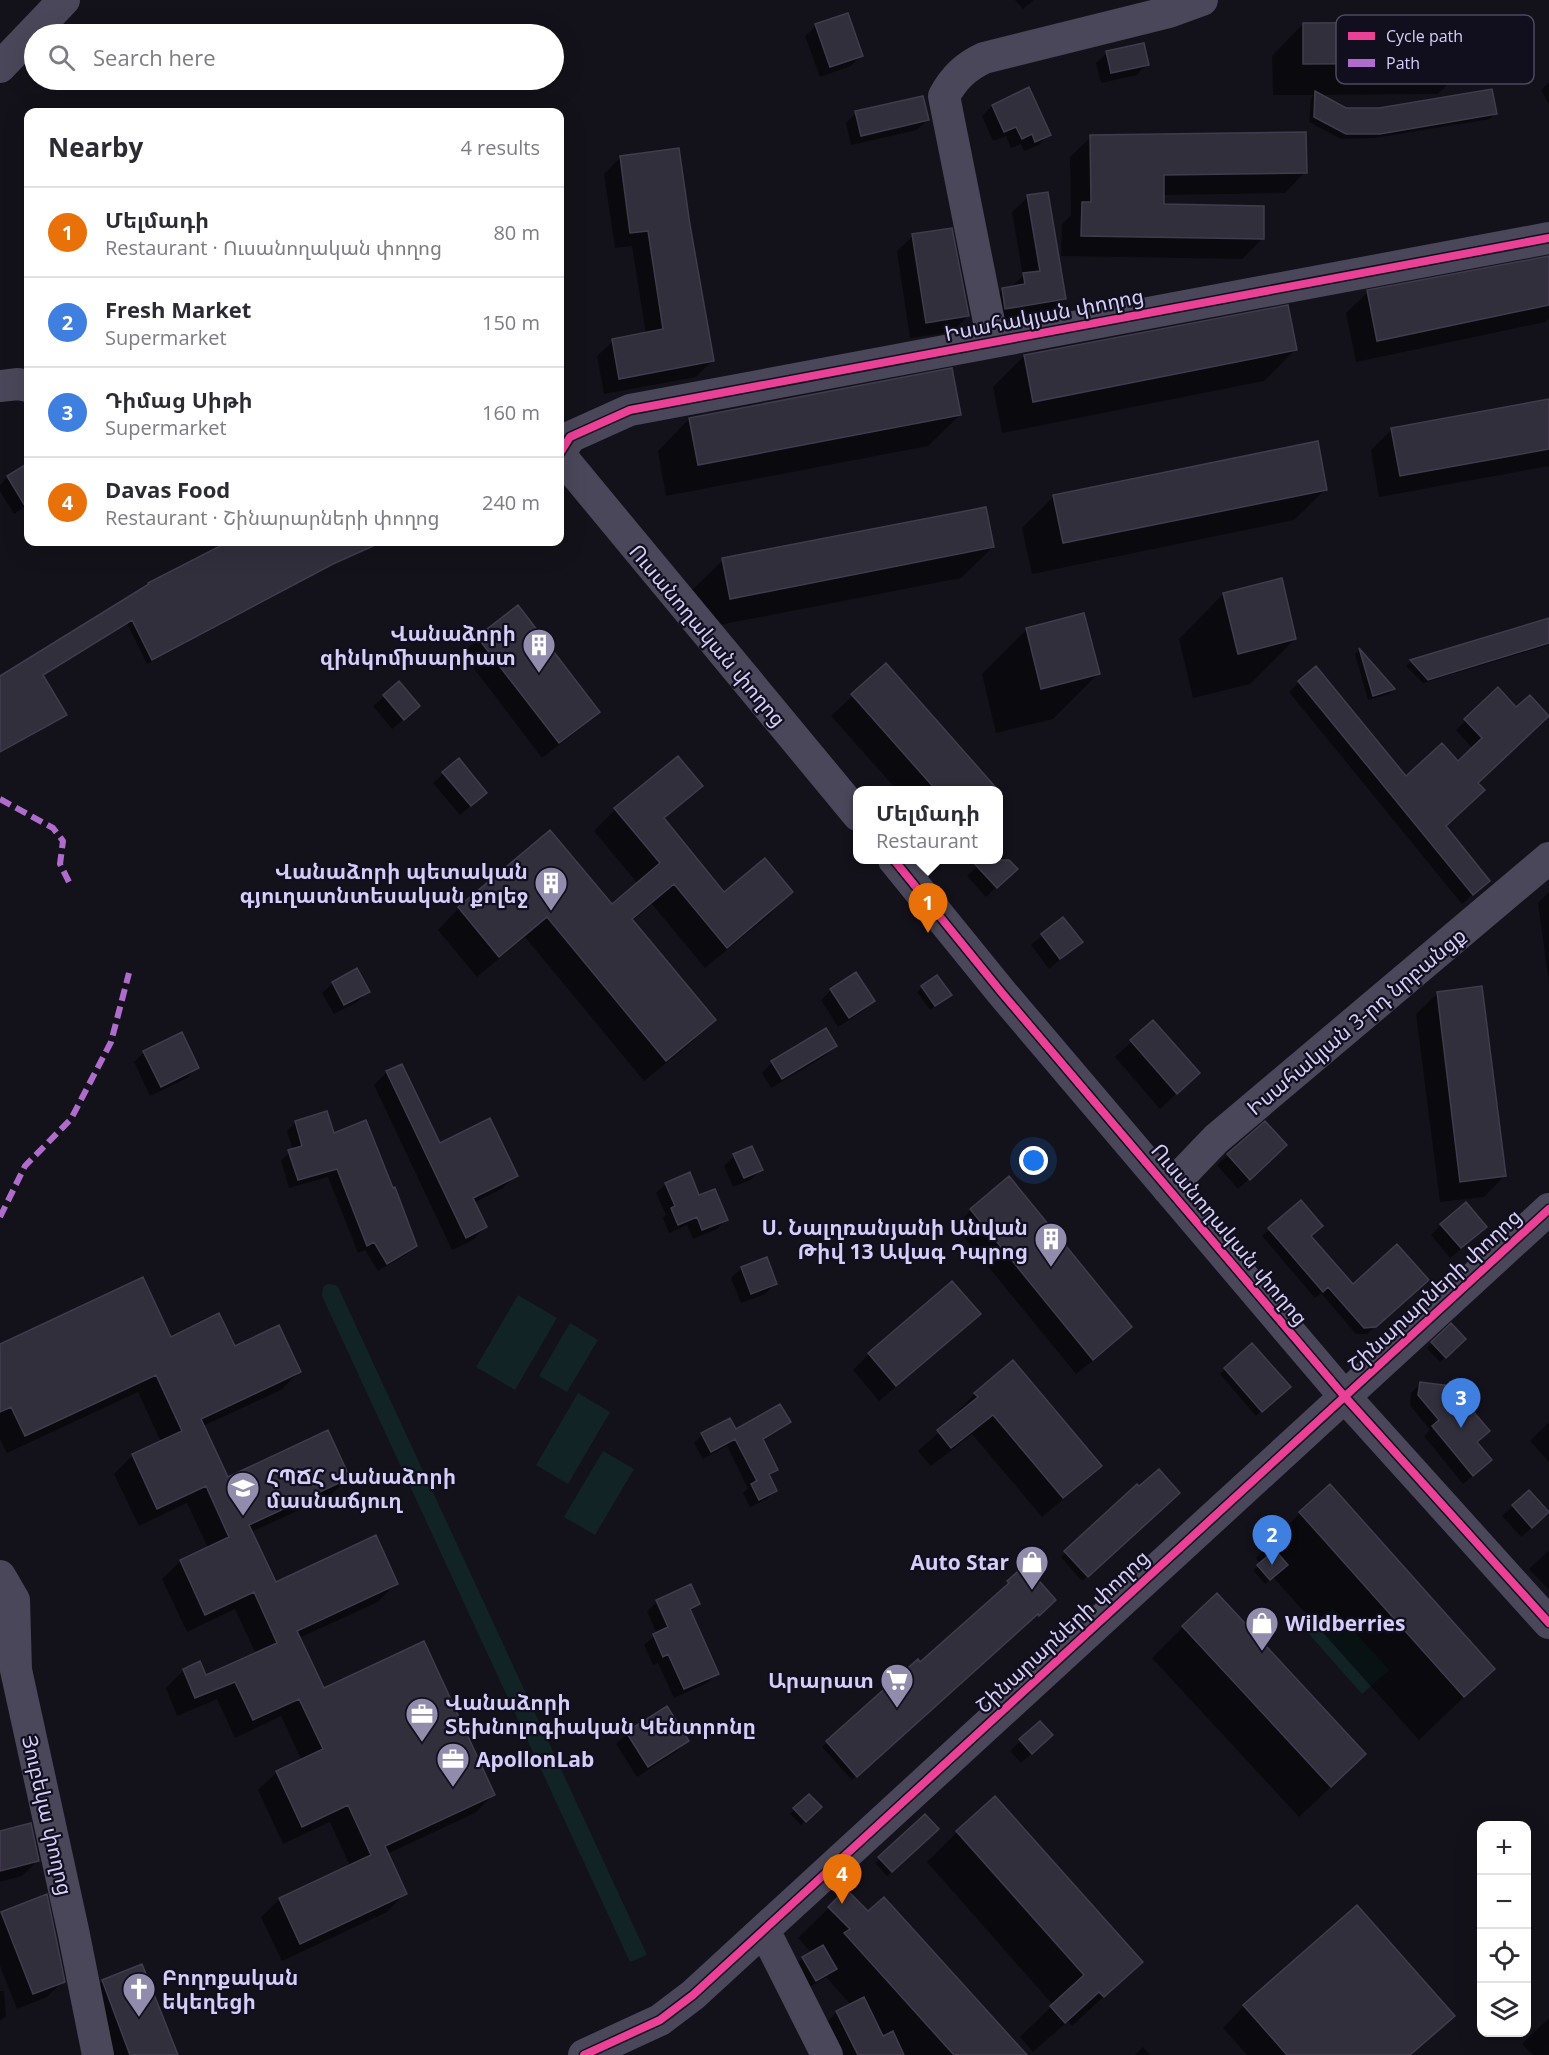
<!DOCTYPE html>
<meta charset="utf-8">
<style>
body{margin:0;font-family:"Open Sans","Noto Sans Armenian",sans-serif;background:#f2f2f3;color:#2b2b33}
.controls{position:absolute;right:18px;bottom:18px;display:grid;overflow:hidden;border-radius:12px;box-shadow:0 6px 24px #0002}
.controls button{width:54px;height:54px;display:grid;place-items:center;padding:0;border:0;border-bottom:2px solid #e1e1e2;background:#fff;color:#2b2b33;font:30px sans-serif}
.you{position:absolute;left:1034px;top:1161px;width:21px;height:21px;margin:-15px;border:4px solid #fff;border-radius:50%;background:#1a73e8;box-shadow:0 0 0 9px #1a73e833}
.badge{display:grid;place-items:center;width:39px;height:39px;border-radius:50%;background:#928cac;color:#fff;font-size:20px;font-weight:700}
.pin{position:absolute;translate:-50% -50px;filter:drop-shadow(0 2px 3px #0008)}
.pin::after{content:'';position:absolute;top:32px;width:21px;height:18px;background:inherit;clip-path:polygon(0 0,100% 0,50% 100%)}
.popup{position:absolute;left:853px;top:786px;width:150px;height:78px;box-sizing:border-box;display:grid;place-content:center;border-radius:12px;background:#fff;filter:drop-shadow(0 2px 4px #0005);font-size:20px;white-space:nowrap;color:#7c7c81}
.popup b{font-size:22px;color:#2b2b33}
.popup::after{content:'';position:absolute;left:50%;top:100%;margin-left:-12px;border:12px solid transparent;border-top-color:#fff}
.list{margin:0;padding:0;list-style:none}
h2{display:flex;justify-content:space-between;align-items:center;height:78px;margin:0;padding:0 24px;font-size:26px}
h2 small{font-size:20px;font-weight:400;color:#7c7c81}
.list li{display:grid;grid-template-columns:39px 1fr auto;gap:18px;align-items:center;box-sizing:border-box;height:90px;padding:0 24px;border-top:2px solid #e1e1e2}
.list b{display:block;font-size:22px;white-space:nowrap}
.list p{margin:0;font-size:20px;white-space:nowrap;color:#7c7c81}
.list em{font-size:20px;font-style:normal;color:#7c7c81}
.icon{flex:none;width:33px;height:33px;fill:none;stroke:currentColor;stroke-width:2;stroke-linecap:round;stroke-linejoin:round}
.map{position:relative;flex:none;width:1549px;height:2055px;overflow:hidden}
.search{position:absolute;background:#fff;box-shadow:0 6px 24px #0002;left:24px;top:24px;width:540px;height:66px;display:flex;align-items:center;gap:15px;box-sizing:border-box;padding:0 21px;border-radius:33px;color:#7c7c81;font-size:22px}
.panel{position:absolute;background:#fff;box-shadow:0 6px 24px #0002;left:24px;top:108px;width:540px;height:438px;border-radius:12px}
.map>svg:first-child{display:block}
</style>
<div class="map">
<svg width="1549" height="2055" viewBox="0 0 1549 2055">
<rect width="100%" height="100%" fill="#13121a"/>
<!-- green -->
<path fill="#112324" d="M327 1284 336 1285 339 1289 647 1955 630 1962 322 1296 323 1287Z
M518 1295 557 1318 515 1390 476 1367Z
M570 1323 598 1340 567 1392 539 1376Z
M578 1393 610 1412 568 1484 536 1465Z
M603 1451 634 1469 595 1535 564 1517Z
M1333 1608 1389 1670 1362 1694 1307 1632Z"/>
<!-- shadow -->
<path fill="#0007" d="M1015 0H1034L1023 9Z
M1303 24 1470 62 1438 94 1318 95 1346 110 1495 114 1490 119 1375 138 1341 139 1309 122 1311 98 1314 95H1273L1272 56Z
M816 26 861 55 851 66 820 77 805 36Z
M1107 53 1147 64 1137 75 1101 83 1096 63Z
M1549 82V104L1541 90Z
M992 106 1049 134 1039 145 1024 151 1021 144 1011 148 1006 136 993 141 982 116Z
M856 113 927 120 917 130 851 145 846 123Z
M1091 137 1305 172 1285 193 1163 195 1162 205 1262 239 1242 259 1061 256 1062 224 1071 215 1070 157Z
M678 150 712 361 696 377 604 394 597 356 613 341 646 334 632 246 615 248 604 174 620 158Z
M1028 197 1064 299 1048 314 990 324 986 306 1002 290 1010 288 1023 276 1012 212Z
M913 236 968 316 952 332 910 338 897 251Z
M1549 256V318L1545 322 1356 362 1346 313 1368 292Z
M1295 350 1264 381 1002 433 993 387 1024 356Z
M1549 400V466L1379 497 1371 450 1392 429Z
M960 415 928 446 666 496 658 451 689 419Z
M28 464V505L14 514 0 491V485L8 477Z
M1326 489 1294 520 1032 574 1022 528 1054 496Z
M231 542H382L327 568 147 664 127 623 42 676 65 715 60 719 0 753V678L143 590 149 584Z
M993 547 961 578 699 629 691 591 723 560Z
M1223 594 1295 639 1250 684 1193 698 1179 639Z
M1549 619V645L1423 683 1406 666 1411 662Z
M1027 629 1098 674 1053 719 996 733 982 674Z
M478 638 598 711 582 727 542 758 463 654Z
M1359 650 1393 689 1389 694 1368 700 1355 654Z
M886 665 996 790H897L831 716Z
M1299 682 1405 779 1458 763 1473 749 1456 730 1466 720 1516 709 1529 697 1548 717 1477 783 1444 826 1488 881 1462 904 1289 692Z
M399 684 408 716 392 729 373 706Z
M677 758 701 786 663 820 724 894 791 892 770 914 705 968 652 904 632 921 714 1020 693 1041 644 1081 525 937 477 977 438 930 459 908 550 832 612 906 638 884 594 831 615 810Z
M444 773 485 793 460 815 433 783Z
M998 794 1004 800 998 806Z
M998 850 1015 869 986 897 967 876 984 860H998Z
M1549 892V983L1538 903Z
M1063 919 1081 942 1049 969 1031 945Z
M333 983 368 992 357 1002 334 1014 322 993Z
M922 987 950 995 930 1010 917 992Z
M831 990 873 1001 863 1011 838 1027 821 1000Z
M1438 993 1505 1175 1484 1197 1440 1202 1416 1014Z
M1153 1022 1198 1073 1160 1109 1115 1057Z
M835 1046 825 1056 771 1088 762 1073 772 1062Z
M144 1052 197 1067 187 1078 150 1096 134 1062Z
M387 1072 439 1145 516 1175 503 1188 474 1203 485 1227 473 1240 452 1250 374 1085Z
M296 1122 333 1135 416 1246 407 1254 378 1271 365 1250 358 1253 328 1177 289 1188 281 1160 293 1150 287 1131Z
M1265 1123 1275 1155 1238 1189 1217 1165Z
M734 1156 761 1170 750 1180 733 1187 724 1166Z
M666 1184 698 1197 726 1219 717 1229 693 1239 687 1225 669 1233 663 1218 666 1215 656 1193Z
M1301 1202 1310 1236 1352 1286 1420 1287 1367 1334H1356L1321 1293 1315 1298 1262 1236Z
M971 1210 1130 1327 1115 1343 1076 1374 955 1226Z
M1441 1225 1475 1237 1450 1258 1431 1235Z
M742 1268 776 1283 765 1294 741 1303 731 1278Z
M979 1314 963 1329 879 1401 853 1370 869 1354Z
M1451 1325 1464 1339 1440 1362 1427 1348Z
M170 1339 234 1348 299 1372 281 1390 203 1426 227 1479 348 1477 330 1496 251 1532 275 1584 396 1583 378 1602 299 1638 323 1690 493 1795 475 1813 387 1854 405 1893 387 1912 282 1961 261 1917 280 1899 350 1866 330 1822 283 1844 258 1790 277 1772 302 1761 281 1716 235 1738 217 1699 177 1716 166 1688 184 1670 205 1677 256 1654 235 1609 187 1632 162 1579 181 1561 208 1548 187 1503 139 1526 114 1474 133 1455 161 1442 138 1392 7 1453 0 1439V1346Z
M1252 1345 1284 1391 1256 1416 1220 1374Z
M1012 1362 1100 1466 1080 1485 1042 1517 972 1434 931 1466 918 1451 957 1416 955 1414 975 1394Z
M1421 1383 1475 1443 1481 1469 1463 1484 1424 1436 1430 1430 1410 1405 1411 1393Z
M789 1422 780 1430 762 1441 776 1469 769 1477 775 1490 767 1499 750 1507 743 1493 748 1488 727 1446 703 1459 694 1443 702 1435Z
M1549 1422V1462L1530 1441Z
M1137 1486 1174 1498 1082 1581 1061 1557Z
M1529 1492 1537 1523 1521 1537 1502 1516Z
M1300 1513 1493 1669 1419 1740 1273 1577 1265 1584 1253 1570 1261 1564 1256 1558Z
M1549 1550V1590L1529 1569Z
M1025 1568 1054 1600 852 1780 822 1747 918 1661 920 1664 1005 1588 1004 1587Z
M690 1586 698 1604 690 1612 717 1674 707 1683 674 1698 658 1663 653 1665 644 1645 657 1634 647 1611 657 1602Z
M1183 1627 1332 1786 1299 1817 1152 1658Z
M666 1708 687 1741 677 1751 637 1777 616 1744 627 1734Z
M1040 1723V1746L1021 1763 1010 1751Z
M809 1796 820 1807 801 1825 790 1814Z
M925 1816 937 1829 887 1876 875 1863Z
M0 1832 38 1860 22 1876 0 1882Z
M957 1832 1141 1962 1072 2026 1068 2021 1033 2052 1020 2037 1053 2005 927 1862Z
M846 1891 1025 2055H837L823 2026 837 2012 851 2005 826 1977 805 1990 793 1968 803 1958 812 1953 798 1938Z
M1357 1907 1453 2016 1411 2055H1247L1223 2028 1244 2006Z
M2 1913 63 1981 47 1997 17 2009 0 1966V1914Z
M142 1966 176 2055H109L87 1997 102 1982Z
M0 1991H4L6 2016 0 2021Z
M1549 2018V2055H1533L1522 2044Z
M1143 2047 1150 2055H1135Z"/>
<!-- building -->
<path fill="#312f3c" stroke="#403c4d" stroke-width="1.5" d="M848 13 863 56 830 67 815 24Z
M1471 22V63L1303 64V23Z
M1144 43 1149 65 1111 73 1106 51Z
M1029 87 1051 135 1035 142 1032 134 1022 139 1016 127 1004 132 992 105Z
M1492 89 1497 114 1380 134H1346L1314 117 1315 91 1346 108H1379Z
M923 96 929 120 861 136 855 111Z
M1306 132 1307 173 1164 175V204L1264 206V239L1081 236 1082 202H1091L1090 135Z
M679 148 690 225 714 361 619 379 612 339 663 329 648 231 630 233 620 156Z
M1048 192 1066 299 1005 309 1002 288 1025 284 1023 273 1040 271 1027 195Z
M952 228 969 316 926 323 912 234Z
M1549 256V305L1377 341 1367 290Z
M1288 305 1297 350 1033 402 1024 355Z
M952 368 961 415 698 465 689 418Z
M1549 399V449L1400 476 1391 428Z
M1318 441 1327 490 1063 543 1053 495Z
M28 463V511L7 476Z
M986 507 994 547 730 599 722 558Z
M228 542H382L333 564 152 660 132 620 43 675 67 715 0 752V676L149 584 148 583Z
M1282 578 1296 639 1238 654 1223 593Z
M518 605 600 712 559 743 477 637Z
M1084 613 1100 674 1041 689 1026 628Z
M1549 618V643L1428 680 1410 660Z
M1359 648 1395 689 1373 696Z
M886 663 998 790H936L851 694Z
M1316 666 1406 776 1442 743 1458 761 1482 738 1464 719 1498 687 1516 707 1530 695 1549 716 1478 783 1485 790 1446 826 1490 881 1473 895 1298 681Z
M399 681 420 706 404 720 383 695Z
M678 756 703 786 664 818 724 892 765 858 793 892 727 948 674 884 632 919 716 1020 666 1061 547 917 499 957 458 907 550 830 612 904 660 863 614 808Z
M459 758 487 793 471 806 442 772Z
M971 860H1009L1018 869 997 888Z
M1063 917 1083 942 1060 959 1041 934Z
M357 968 370 992 344 1005 332 982Z
M856 972 875 1001 849 1018 830 989Z
M937 975 952 995 935 1006 921 986Z
M1482 986 1506 1176 1460 1182 1437 992Z
M1153 1020 1200 1073 1177 1094 1130 1040Z
M826 1028 837 1046 782 1079 771 1061Z
M182 1032 199 1068 161 1087 143 1051Z
M402 1064 440 1143 490 1118 518 1176 473 1198 487 1227 466 1238 386 1071Z
M327 1111 334 1133 366 1120 393 1188 395 1187 417 1246 387 1264 374 1242 367 1246 337 1169 298 1180 288 1150 302 1146 295 1121Z
M1265 1121 1287 1145 1250 1180 1227 1154Z
M752 1146 763 1170 744 1178 733 1154Z
M690 1172 699 1195 715 1189 728 1220 702 1230 697 1217 678 1225 671 1208 675 1206 665 1183Z
M1009 1176 1132 1327 1093 1360 970 1209Z
M1301 1200 1323 1226 1311 1236 1353 1284 1397 1244 1429 1280 1376 1327 1364 1328 1328 1287 1323 1292 1268 1228Z
M1466 1202 1487 1227 1461 1248 1440 1224Z
M767 1257 777 1284 751 1294 741 1267Z
M143 1277 171 1337 219 1313 235 1346 279 1325 301 1372 201 1419 228 1477 328 1430 350 1478 249 1525 276 1582 376 1535 398 1584 297 1631 324 1688 424 1641 495 1795 385 1846 407 1894 300 1944 279 1898 371 1855 348 1805 302 1827 276 1771 323 1749 299 1699 253 1720 235 1682 195 1698 183 1669 200 1661 206 1675 277 1643 254 1592 205 1615 180 1560 229 1537 206 1486 157 1509 132 1454 182 1431 156 1375 25 1436 11 1407 0 1412V1344Z
M952 1281 981 1314 896 1386 868 1353Z
M1451 1323 1466 1339 1446 1358 1431 1342Z
M1252 1343 1291 1387 1262 1412 1224 1368Z
M1013 1360 1102 1466 1063 1498 993 1415 951 1448 937 1430 978 1397 974 1393Z
M1420 1382 1451 1386 1490 1431 1477 1442 1492 1460 1473 1476 1432 1426 1439 1420 1418 1395Z
M780 1404 791 1422 763 1439 778 1470 769 1474 777 1491 759 1500 751 1484 758 1480 757 1481 735 1439 711 1452 701 1433 730 1418 736 1429Z
M1159 1469 1180 1493 1088 1577 1064 1551 1137 1484 1139 1486Z
M1330 1484 1495 1669 1464 1697 1299 1512Z
M1529 1490 1549 1512 1532 1528 1512 1505Z
M1275 1550 1288 1565 1270 1580 1257 1565Z
M1025 1565 1056 1600 1039 1616 1038 1614 857 1777 826 1741 918 1659 920 1662 1009 1583 1007 1581Z
M691 1584 700 1604 690 1609 719 1674 684 1689 668 1654 663 1657 653 1634 668 1627 656 1600Z
M1217 1593 1366 1754 1331 1787 1182 1626Z
M667 1706 689 1741 648 1767 626 1732Z
M1040 1721 1053 1735 1032 1754 1019 1739Z
M809 1794 822 1807 806 1822 793 1808Z
M995 1796 1143 1962 1104 1997 1099 1992 1065 2023 1050 2006 1084 1975 956 1831Z
M925 1814 939 1829 892 1872 878 1857Z
M31 1823 39 1861 0 1871V1831Z
M846 1889 868 1911 884 1897 1027 2055H954L844 1933 850 1929 828 1907Z
M47 1894 65 1982 33 1994 1 1912Z
M1357 1905 1455 2016 1410 2055H1287L1243 2005Z
M823 1945 837 1969 816 1981 802 1957Z
M142 1964 178 2055H130L102 1980Z
M864 1997 883 2036 893 2031 904 2055H858L836 2011Z"/>
<g fill="none" stroke-linecap="round" stroke-linejoin="round">
<!-- minor -->
<path stroke="#494759" stroke-width="32" d="M0 67 64 0
M993 342 944 96C954 78 965 67 984 58L1169 12 1202 0
M0 386 18 384 28 386
M560 453 570 437 630 410 1549 238
M560 455 858 815
M894 860 1002 993 1345 1397 1549 1623
M1168 1189 1216 1139 1549 858
M0 1576 14 1600 16 1670 73 1930 98 2055
M764 1930 827 2055
M584 2055 660 2020 693 1995 1549 1209"/>
<!-- quiet -->
<path stroke="#b06ccc" stroke-width="6" stroke-dasharray="12 6" stroke-linecap="butt" d="M0 799 53 828 63 841 60 864 71 886
M0 1217 25 1166 71 1119 111 1042 129 973"/>
<!-- cycleway casing -->
<g stroke="#110e1d" stroke-width="11">
<path id="cycleway" d="M560 453 570 437 630 410 1549 238
M894 860 1002 993 1345 1397 1549 1623
M584 2055 660 2020 693 1995 1549 1209"/>
</g>
<!-- cycleway -->
<use href="#cycleway" stroke="#ea4096" stroke-width="8"/>
</g>
<!-- icons -->
<defs>
<g id="building-pin" transform="scale(1.725)"><path d="M0 17L-7.5 6A9.5 9.5 0 1 1 7.5 6Z" fill="#928cac" stroke="#110e1d"/><path d="M-4-6H4V6H1V3H-1V6H-4ZM-2.5-4.3h1.7v1.8h-1.7ZM.8-4.3h1.7v1.8H.8ZM-2.5-1h1.7V.8h-1.7ZM.8-1h1.7V.8H.8Z" fill="#fff"/></g>
<g id="university-pin" transform="scale(1.725)"><path d="M0 17L-7.5 6A9.5 9.5 0 1 1 7.5 6Z" fill="#928cac" stroke="#110e1d"/><path d="M0-5L7-2L0 1L-7-2ZM-4 1L0 2.5L4 1V4Q0 6-4 4Z" fill="#fff"/></g>
<g id="shop-pin" transform="scale(1.725)"><path d="M0 17L-7.5 6A9.5 9.5 0 1 1 7.5 6Z" fill="#928cac" stroke="#110e1d"/><path d="M-5-2.5h2.3a2.7 3.5 0 0 1 5.4 0H5L5.5 6h-11ZM-1.5-2.5h3a1.5 2.3 0 0 0-3 0Z" fill="#fff"/></g>
<g id="supermarket-pin" transform="scale(1.725)"><path d="M0 17L-7.5 6A9.5 9.5 0 1 1 7.5 6Z" fill="#928cac" stroke="#110e1d"/><path d="M-6-5.5h2.5l.6 2H6L4.5 2H-2.5L-4.4-4H-6ZM-1.5 3.2a1.3 1.3 0 1 0 .1 0ZM3 3.2a1.3 1.3 0 1 0 .1 0Z" fill="#fff"/></g>
<g id="office-pin" transform="scale(1.725)"><path d="M0 17L-7.5 6A9.5 9.5 0 1 1 7.5 6Z" fill="#928cac" stroke="#110e1d"/><path d="M-6-3h4V-5.5h4V-3h4V5H-6ZM-1-4.5V-3h2v-1.5ZM-6 0V1H6V0Z" fill="#fff"/></g>
<g id="church-pin" transform="scale(1.725)"><path d="M0 17L-7.5 6A9.5 9.5 0 1 1 7.5 6Z" fill="#928cac" stroke="#110e1d"/><path d="M-1.2-6h2.4v3.5h3.3v2.4h-3.3V6h-2.4V-.1h-3.3v-2.4h3.3Z" fill="#fff"/></g>
</defs>
<g fill-rule="evenodd">
<use href="#building-pin" x="539" y="645"/>
<use href="#building-pin" x="551" y="883"/>
<use href="#building-pin" x="1051" y="1239"/>
<use href="#university-pin" x="243" y="1488"/>
<use href="#shop-pin" x="1032" y="1562"/>
<use href="#shop-pin" x="1262" y="1623"/>
<use href="#supermarket-pin" x="897" y="1680"/>
<use href="#office-pin" x="422" y="1714"/>
<use href="#office-pin" x="453" y="1759"/>
<use href="#church-pin" x="139" y="1989"/>
</g>
<g text-anchor="middle" dominant-baseline="central" stroke-width="4.5" stroke-linejoin="round" paint-order="stroke">
<!-- street labels -->
<g font-size="21" fill="#d6cefa" stroke="#110e1d">
<text transform="translate(1044 314) rotate(-11)">Իսահակյան փողոց</text>
<text transform="translate(708 635) rotate(50)">Ուսանողական փողոց</text>
<text transform="translate(1356 1021) rotate(-40)">Իսահակյան 3-րդ նրբանցք</text>
<text transform="translate(1230 1234) rotate(50)">Ուսանողական փողոց</text>
<text transform="translate(1434 1290) rotate(-43)">Շինարարների փողոց</text>
<text transform="translate(1062 1631) rotate(-43)">Շինարարների փողոց</text>
<text transform="translate(48 1815) rotate(77)">Յուբեկա փողոց</text>
</g>
<!-- poi labels -->
<g font-size="21" font-weight="bold" fill="#d6cefa" stroke="#110e1d" text-anchor="end">
<text x="516" y="633">Վանաձորի<tspan x="516" dy="24">զինկոմիսարիատ</tspan></text>
<text x="528" y="871">Վանաձորի պետական<tspan x="528" dy="24">գյուղատնտեսական քոլեջ</tspan></text>
<text x="1028" y="1227">Ս. Նալղռանյանի Անվան<tspan x="1028" dy="24">Թիվ 13 Ավագ Դպրոց</tspan></text>
<text x="266" y="1476" text-anchor="start">ՀՊՃՀ Վանաձորի<tspan x="266" dy="24">մասնաճյուղ</tspan></text>
<text x="1009" y="1562">Auto Star</text>
<text x="1285" y="1623" text-anchor="start">Wildberries</text>
<text x="874" y="1680">Արարատ</text>
<text x="445" y="1702" text-anchor="start">Վանաձորի<tspan x="445" dy="24">Տեխնոլոգիական Կենտրոնը</tspan></text>
<text x="476" y="1759" text-anchor="start">ApollonLab</text>
<text x="162" y="1977" text-anchor="start">Բողոքական<tspan x="162" dy="24">եկեղեցի</tspan></text>
</g>
</g>
<!-- legend -->
<rect x="1336" y="15" width="198" height="69" rx="9" fill="#110e1d" stroke="#4c485f" stroke-width="1.5"/>
<rect x="1348" y="32" width="27" height="8" fill="#ea4096"/>
<rect x="1348" y="59" width="27" height="8" fill="#b06ccc"/>
<g font-size="16" fill="#d6cefa">
<text x="1386" y="42">Cycle path</text>
<text x="1386" y="69">Path</text>
</g>
</svg>
<div class="controls">
<button>+</button>
<button>−</button>
<button><svg class="icon" aria-label="locate" viewBox="0 0 24 24"><circle cx="12" cy="12" r="6"/><path d="M12 2v4M12 18v4M2 12h4M18 12h4"/></svg></button>
<button><svg class="icon" aria-label="layers" viewBox="0 0 24 24"><path d="M12 4l9 5-9 5-9-5zM3 14l9 5 9-5"/></svg></button>
</div>
<div class="you"></div>
<div class="pin badge" style="left:928px;top:933px;background:#e8710a">1</div>
<div class="popup"><b>Մելմադի</b>Restaurant</div>
<div class="pin badge" style="left:1272px;top:1565px;background:#3f7fe0">2</div>
<div class="pin badge" style="left:1461px;top:1428px;background:#3f7fe0">3</div>
<div class="pin badge" style="left:842px;top:1904px;background:#e8710a">4</div>
<div class="search"><svg class="icon" aria-label="search" viewBox="0 0 24 24"><circle cx="10" cy="10" r="6"/><path d="M15 15l6 6"/></svg>Search here</div>
<section class="panel">
<h2>Nearby<small>4 results</small></h2>
<ul class="list">
<li><span class="badge" style="background:#e8710a">1</span><div><b>Մելմադի</b><p>Restaurant · Ուսանողական փողոց</p></div><em>80 m</em></li>
<li><span class="badge" style="background:#3f7fe0">2</span><div><b>Fresh Market</b><p>Supermarket</p></div><em>150 m</em></li>
<li><span class="badge" style="background:#3f7fe0">3</span><div><b>Դիմաց Սիթի</b><p>Supermarket</p></div><em>160 m</em></li>
<li><span class="badge" style="background:#e8710a">4</span><div><b>Davas Food</b><p>Restaurant · Շինարարների փողոց</p></div><em>240 m</em></li>
</ul>
</section>
</div>
